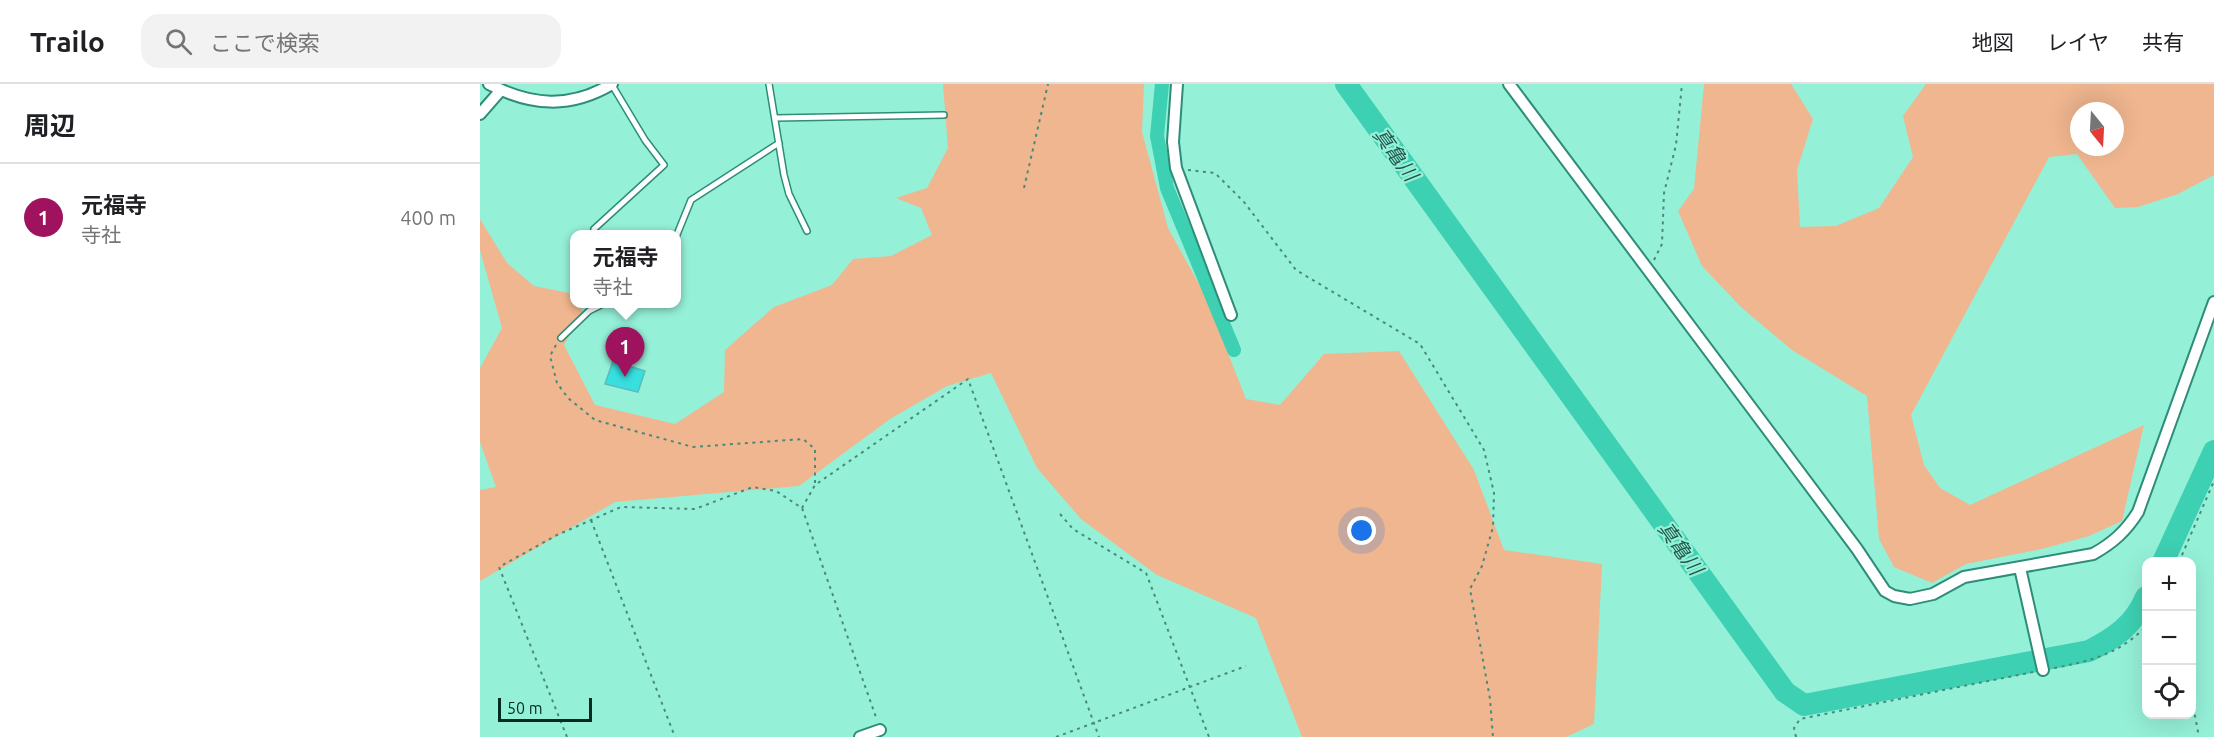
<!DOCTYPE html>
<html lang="ja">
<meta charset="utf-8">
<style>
body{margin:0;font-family:Ubuntu,"Noto Sans JP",sans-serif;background:#f2f2f2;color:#202124}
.controls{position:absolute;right:18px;bottom:18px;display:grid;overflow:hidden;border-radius:12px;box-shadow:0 6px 24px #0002}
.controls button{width:54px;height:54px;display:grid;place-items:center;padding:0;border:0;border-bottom:2px solid #e0e0e0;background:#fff;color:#202124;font:30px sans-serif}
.compass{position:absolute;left:1590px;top:18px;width:54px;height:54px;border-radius:50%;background:#fff;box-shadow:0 6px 24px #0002;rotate:162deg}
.scale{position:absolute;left:18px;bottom:15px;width:94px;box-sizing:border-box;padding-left:6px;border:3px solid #022b23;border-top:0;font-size:16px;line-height:21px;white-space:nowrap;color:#022b23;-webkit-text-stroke:4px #95f0d8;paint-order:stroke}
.you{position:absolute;left:882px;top:447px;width:21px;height:21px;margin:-15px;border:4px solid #fff;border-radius:50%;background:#1a73e8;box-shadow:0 0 0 9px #1a73e833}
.badge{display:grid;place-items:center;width:39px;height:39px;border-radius:50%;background:#9f135e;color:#fff;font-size:20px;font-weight:700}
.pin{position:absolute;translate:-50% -50px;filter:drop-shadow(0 2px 3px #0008)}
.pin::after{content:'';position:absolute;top:32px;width:21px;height:18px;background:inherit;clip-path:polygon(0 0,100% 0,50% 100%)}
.popup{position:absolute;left:90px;top:146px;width:111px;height:78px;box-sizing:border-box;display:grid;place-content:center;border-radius:12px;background:#fff;filter:drop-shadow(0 2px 4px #0005);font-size:20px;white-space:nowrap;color:#757577}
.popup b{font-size:22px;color:#202124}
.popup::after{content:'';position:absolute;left:50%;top:100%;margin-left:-12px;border:12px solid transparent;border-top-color:#fff}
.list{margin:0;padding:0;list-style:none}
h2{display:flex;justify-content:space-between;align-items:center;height:78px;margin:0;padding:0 24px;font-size:26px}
h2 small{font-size:20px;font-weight:400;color:#757577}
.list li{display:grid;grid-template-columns:39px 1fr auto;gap:18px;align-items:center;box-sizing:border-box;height:108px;padding:0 24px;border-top:2px solid #e0e0e0}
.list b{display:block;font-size:22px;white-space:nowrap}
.list p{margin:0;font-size:20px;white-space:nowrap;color:#757577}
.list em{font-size:20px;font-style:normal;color:#757577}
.icon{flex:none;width:33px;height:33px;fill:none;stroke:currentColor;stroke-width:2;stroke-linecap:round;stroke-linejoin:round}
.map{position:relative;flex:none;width:1734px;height:653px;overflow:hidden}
header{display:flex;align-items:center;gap:36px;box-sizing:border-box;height:84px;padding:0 30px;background:#fff;border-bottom:2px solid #e0e0e0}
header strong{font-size:28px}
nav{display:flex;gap:33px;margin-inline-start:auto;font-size:21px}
.search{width:420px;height:54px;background:#f2f2f2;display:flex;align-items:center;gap:15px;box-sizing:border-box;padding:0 21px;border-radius:18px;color:#757577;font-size:22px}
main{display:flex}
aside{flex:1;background:#fff}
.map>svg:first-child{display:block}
</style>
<header>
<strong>Trailo</strong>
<div class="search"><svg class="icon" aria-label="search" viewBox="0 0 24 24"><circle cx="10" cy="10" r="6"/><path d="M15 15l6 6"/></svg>ここで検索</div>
<nav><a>地図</a><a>レイヤ</a><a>共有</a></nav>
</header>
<main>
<aside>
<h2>周辺<small></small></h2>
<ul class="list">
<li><span class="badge">1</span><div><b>元福寺</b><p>寺社</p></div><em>400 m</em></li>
</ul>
</aside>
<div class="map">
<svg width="1734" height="653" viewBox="0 0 1734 653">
<rect width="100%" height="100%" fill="#95f0d8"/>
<!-- green -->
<path fill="#efb68f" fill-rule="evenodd" d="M463 0H664L662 48 688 144 726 213 766 315 800 321 844 270 919 267 994 386 1024 466 1122 480 1114 640 1086 653H822L776 534 677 491 601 435 557 384 511 289 467 302 410 335 319 402 135 418 0 497V406L16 403 0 358V284L22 244 0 166V135L27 179 54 202 94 210V220H102V228L84 261 115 321 195 340 244 308 245 266 294 223 352 201 373 175 411 172 452 151 441 124 416 114 447 104 468 64Z
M1224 0H1311L1333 35 1317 86 1320 143 1356 142 1399 124 1433 73 1423 32 1446 0H1734V91L1698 110 1658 123 1635 124 1597 70 1569 73 1431 331 1444 381 1460 404 1490 421 1664 341 1642 437 1609 452 1562 465 1486 480 1452 499 1414 483 1399 455 1387 312 1312 266 1261 223 1222 182 1198 127 1214 105ZM1599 27H1635V63H1599Z"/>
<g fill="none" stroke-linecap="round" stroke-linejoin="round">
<!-- canal -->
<path stroke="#3dd0b2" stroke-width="14" d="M682 0 677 52 687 104 754 266"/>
<!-- river -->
<path stroke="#3dd0b2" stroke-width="22" d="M866 0 1305 608 1324 621 1609 567C1635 554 1654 541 1666 513
M1683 478 1734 367"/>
</g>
<!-- building -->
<path fill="#37dfdf" stroke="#59bdbd" stroke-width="1.5" d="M133 277 165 287 158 308 125 300Z"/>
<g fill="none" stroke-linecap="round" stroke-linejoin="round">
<!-- lane casing -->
<g stroke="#2e8d78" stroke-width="8">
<path id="lane" d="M289 0 304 91 309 110 327 147
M295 34 464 31
M114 145 184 81 165 56 132 1
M196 153 211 116 299 59
M81 254 109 227 123 220"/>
</g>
<!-- street casing -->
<g stroke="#2e8d78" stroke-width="14">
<path id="street" d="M9 0C51 22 90 25 132 0
M697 0 693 58 696 84 751 231
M1029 0 1377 465 1405 507 1414 512 1430 515 1453 510 1484 493 1613 470C1633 459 1646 447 1658 428L1734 218
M0 30 21 6
M1540 484 1563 586
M380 653 400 646"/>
</g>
<!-- path -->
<path stroke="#498a7a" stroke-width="2" stroke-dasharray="3 4.5" stroke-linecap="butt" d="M708 86 735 89 764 118 816 186 940 260 1004 366 1014 409 1013 443 1002 482 990 505 1010 615 1013 653
M544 104 568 0
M1174 176 1182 160 1184 109 1196 61 1202 0
M76 261 70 272 77 299 88 314 115 336 213 363 323 355 335 365V401
M322 424 335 401 488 295 619 653
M580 430 593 445 666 489 729 653
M111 436 195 653
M1699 478 1734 397
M1574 584C1610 577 1640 570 1666 542
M1712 616 1719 653
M87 653 19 483 77 451 141 423 215 425 273 403 296 407 322 424 397 636
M576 653 766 582
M1316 653 1314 644 1320 635 1553 588"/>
<!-- lane -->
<use href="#lane" stroke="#fff" stroke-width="5"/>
<!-- street -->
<use href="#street" stroke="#fff" stroke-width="10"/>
</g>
<g text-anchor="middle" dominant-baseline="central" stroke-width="4.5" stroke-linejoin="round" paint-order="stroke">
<!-- water labels -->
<g font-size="20" font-style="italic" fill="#215a4d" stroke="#95f0d8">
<text transform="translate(916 70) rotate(54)">真亀川</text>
<text transform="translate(1201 464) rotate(54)">真亀川</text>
</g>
</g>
</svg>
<div class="controls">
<button>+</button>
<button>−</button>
<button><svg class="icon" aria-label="locate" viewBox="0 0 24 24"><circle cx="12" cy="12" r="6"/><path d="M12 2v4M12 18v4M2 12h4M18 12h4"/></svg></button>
</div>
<svg class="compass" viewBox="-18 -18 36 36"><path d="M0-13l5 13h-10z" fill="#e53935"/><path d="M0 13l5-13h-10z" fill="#757577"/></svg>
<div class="scale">50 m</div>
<div class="you"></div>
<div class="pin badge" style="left:145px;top:293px">1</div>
<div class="popup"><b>元福寺</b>寺社</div>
</div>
</main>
